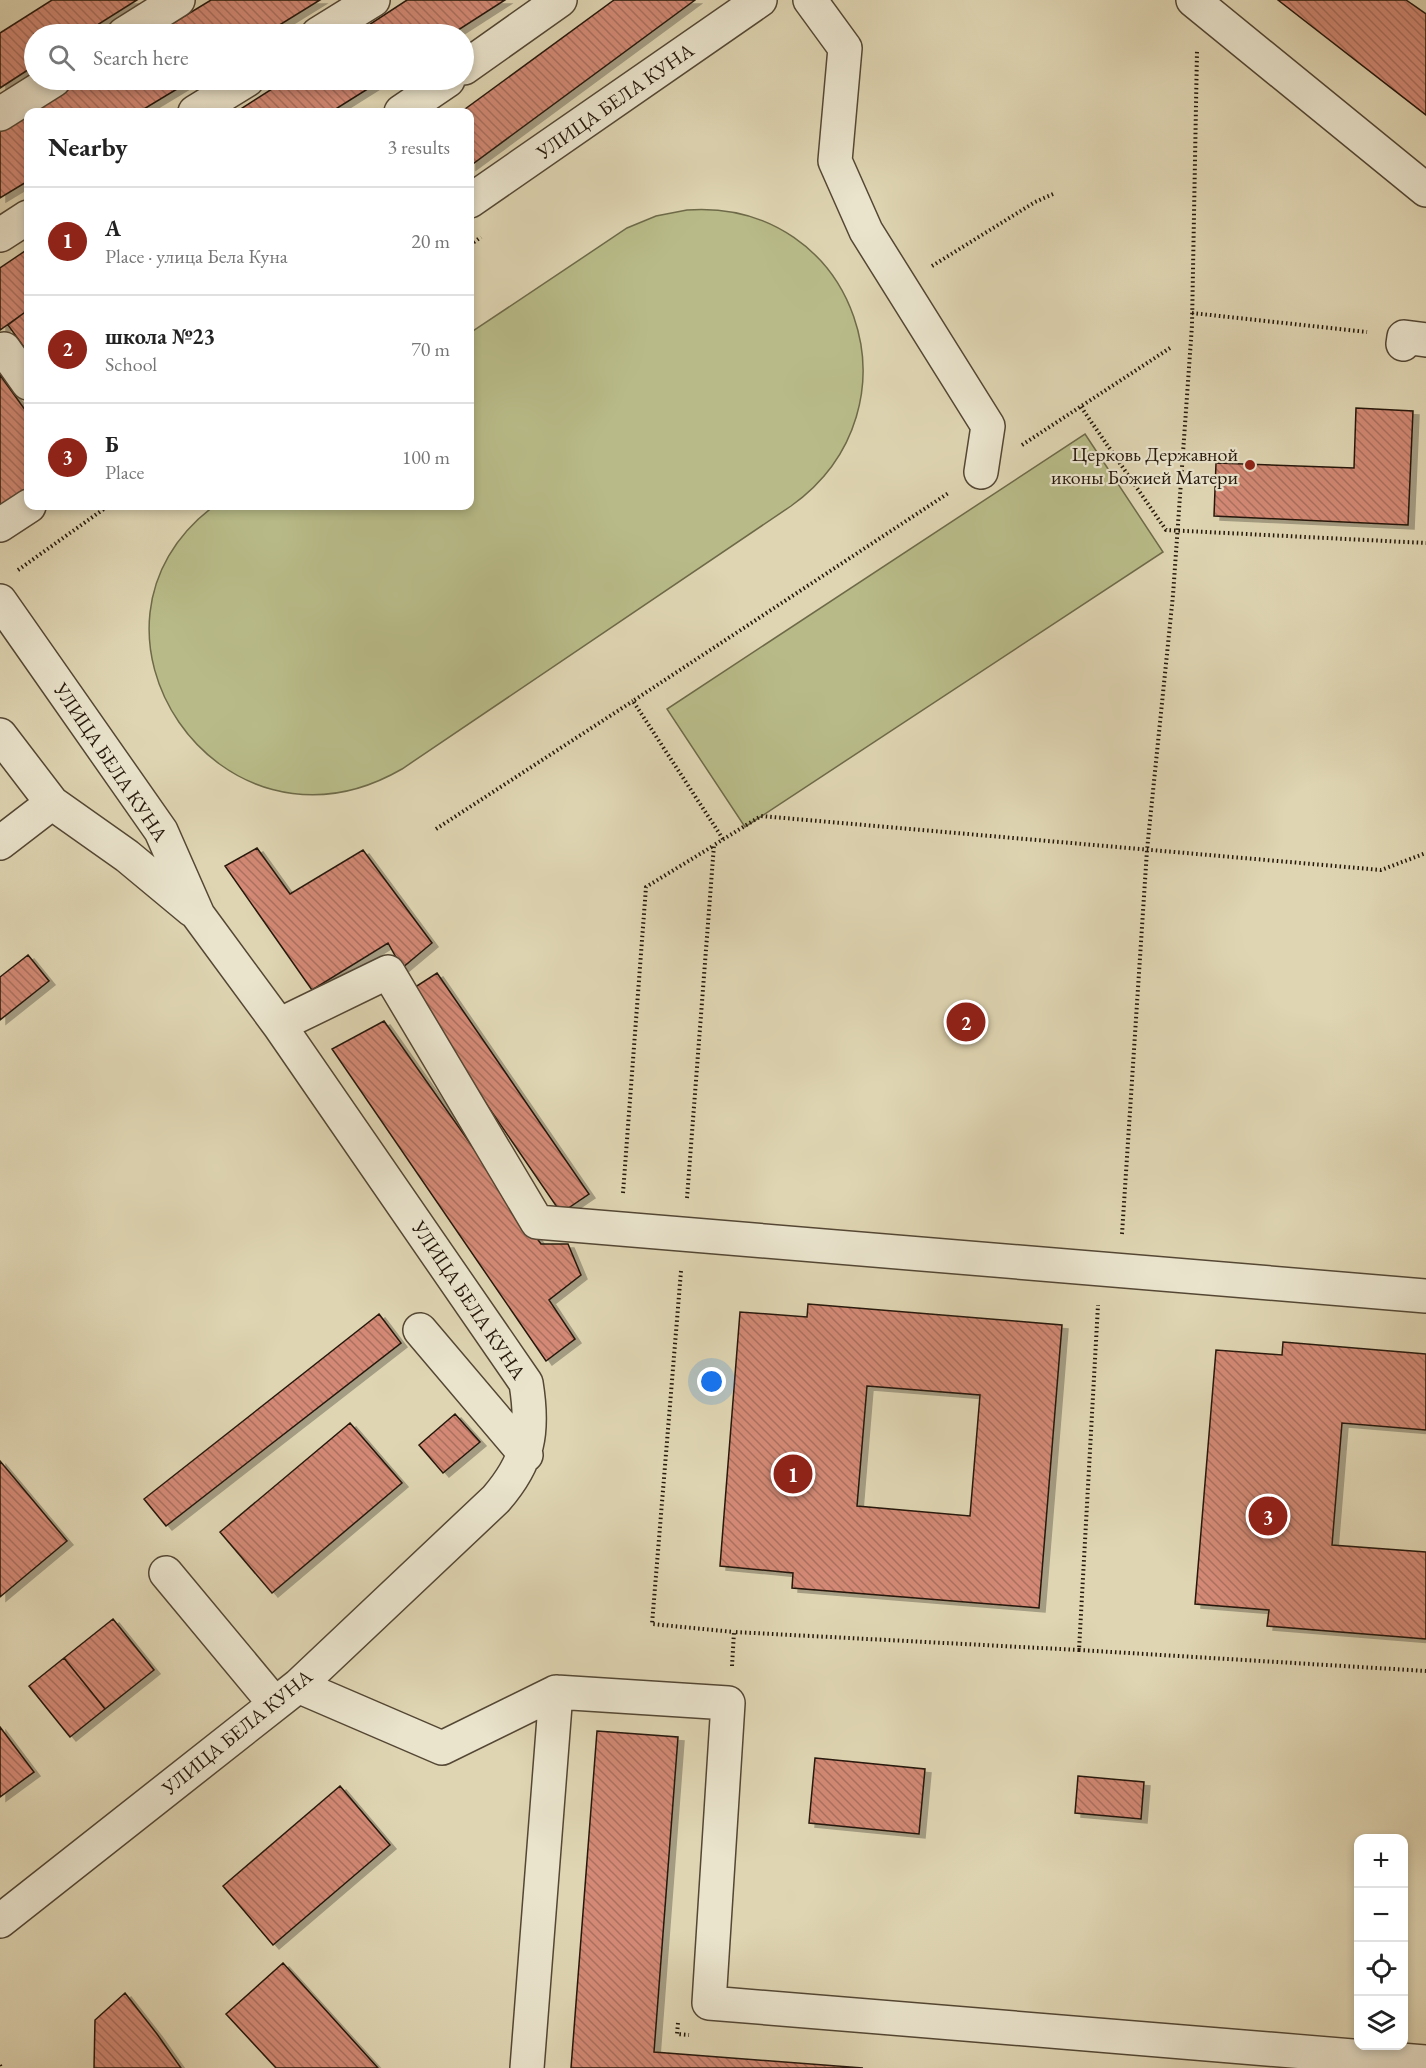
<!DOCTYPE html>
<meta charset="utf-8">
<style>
body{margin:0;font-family:"EB Garamond",serif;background:#f6f6f6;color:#222}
.controls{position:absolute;right:18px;bottom:18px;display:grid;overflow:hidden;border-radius:12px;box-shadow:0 3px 9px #0003}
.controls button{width:54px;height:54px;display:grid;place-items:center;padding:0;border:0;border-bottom:2px solid #e0e0e0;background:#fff;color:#222;font:30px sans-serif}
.you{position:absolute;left:712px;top:1382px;width:21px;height:21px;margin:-15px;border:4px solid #fff;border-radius:50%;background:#1a73e8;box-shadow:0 0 0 9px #1a73e833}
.badge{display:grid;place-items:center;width:39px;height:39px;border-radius:50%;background:#8f2418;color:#fff;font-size:20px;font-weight:700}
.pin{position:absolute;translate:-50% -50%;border:3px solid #fff;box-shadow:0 2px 6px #0006}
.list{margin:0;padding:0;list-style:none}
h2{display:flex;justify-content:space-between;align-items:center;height:78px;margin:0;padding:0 24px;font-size:26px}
h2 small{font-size:20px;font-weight:400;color:#767676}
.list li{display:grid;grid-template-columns:39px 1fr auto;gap:18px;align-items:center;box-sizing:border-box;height:108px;padding:0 24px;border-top:2px solid #e0e0e0}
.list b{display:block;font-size:22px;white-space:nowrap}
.list p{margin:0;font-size:20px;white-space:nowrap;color:#767676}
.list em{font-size:20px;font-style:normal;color:#767676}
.icon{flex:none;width:33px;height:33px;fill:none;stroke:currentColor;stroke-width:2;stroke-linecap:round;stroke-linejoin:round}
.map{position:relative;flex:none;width:1426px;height:2068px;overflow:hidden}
.search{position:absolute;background:#fff;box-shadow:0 3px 9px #0003;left:24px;top:24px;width:450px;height:66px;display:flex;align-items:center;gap:15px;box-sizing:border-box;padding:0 21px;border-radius:33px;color:#767676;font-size:22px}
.panel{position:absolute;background:#fff;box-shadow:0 3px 9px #0003;left:24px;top:108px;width:450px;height:402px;border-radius:12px}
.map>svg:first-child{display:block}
</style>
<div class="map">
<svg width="1426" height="2068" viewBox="0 0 1426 2068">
<defs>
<pattern id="building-back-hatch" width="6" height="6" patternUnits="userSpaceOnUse" patternTransform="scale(1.5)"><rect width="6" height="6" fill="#d38975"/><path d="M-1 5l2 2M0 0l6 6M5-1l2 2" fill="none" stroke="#ab6f5e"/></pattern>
<filter id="shadow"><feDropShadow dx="6" dy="4" stdDeviation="0" flood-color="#0004"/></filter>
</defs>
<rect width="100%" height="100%" fill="#dfd5b2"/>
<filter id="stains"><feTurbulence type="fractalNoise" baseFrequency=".00333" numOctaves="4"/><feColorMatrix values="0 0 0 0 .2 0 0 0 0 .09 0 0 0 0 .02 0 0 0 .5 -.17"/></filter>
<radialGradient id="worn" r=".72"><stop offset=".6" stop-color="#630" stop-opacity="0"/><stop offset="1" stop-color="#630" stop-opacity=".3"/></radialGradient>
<!-- pitch -->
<path fill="#b8bb88" stroke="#6e6a49" stroke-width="1.5" d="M687 210C856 198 928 408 791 506L402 769C218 875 54 626 214 506H470V333L627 228 656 216Z
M1085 434 1163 552 745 827 667 709Z"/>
<!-- building -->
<path fill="url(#building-back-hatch)" stroke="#25180a" stroke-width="1.5" fill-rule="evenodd" filter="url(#shadow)" d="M52 0H137L83 34H34V66L0 88V33Z
M211 0H320L265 34H155Z
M407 0H505L452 34H355Z
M614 0H695L470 166V112H461Z
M1278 0H1406L1426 14V115Z
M82 80H192L139 112H29Z
M286 80H382L331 112H236Z
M28 113V181L0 198V130Z
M28 249V310L0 330V268Z
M28 310V353L8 325Z
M0 375 28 414V492L0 510Z
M1356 408 1413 411 1408 525 1214 516 1216 463 1354 468Z
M257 848 290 894 363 850 432 943 402 968 388 943 312 990 225 866Z
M28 955 49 981 0 1020V977Z
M437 973 589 1194 561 1213 409 991Z
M384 1021 541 1244H568L581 1275 549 1300 575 1339 546 1361 332 1049Z
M808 1304 1062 1325 1039 1608 792 1588 793 1573 720 1566 740 1312 807 1317ZM867 1386 980 1395 970 1516 857 1506Z
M379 1314 401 1343 166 1526 144 1499Z
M1283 1342 1426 1354V1430L1342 1423 1332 1545 1426 1552V1639L1267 1626 1269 1610 1195 1604 1216 1350 1282 1355Z
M455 1414 480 1442 443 1473 419 1445Z
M350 1423 402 1483 272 1593 220 1532Z
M0 1461 67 1541 0 1597Z
M113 1619 154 1670 105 1709 64 1658Z
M64 1658 105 1709 70 1737 29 1686Z
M0 1727 34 1772 0 1797Z
M597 1731 678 1737 654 2052 863 2068H571Z
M815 1758 925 1769 919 1834 809 1823Z
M1078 1776 1144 1782 1141 1819 1075 1813Z
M340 1786 390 1845 273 1945 223 1886Z
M283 1963 378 2068H276L226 2014Z
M125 1993 157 2034 181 2068H94L95 2020Z"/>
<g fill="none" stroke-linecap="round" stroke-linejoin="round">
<!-- minor casing -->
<g stroke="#544734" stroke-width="36">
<path id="minor" d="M810 0 845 48 835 161 866 231 988 426 981 472
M1193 0 1426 190
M124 34 178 0
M318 34 373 0
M464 68 560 0
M195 112 247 80
M401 112 448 80
M0 114 54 80
M470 201 760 0
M0 235 28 217
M1403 344 1404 337 1426 340
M4 349 28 383
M0 525 29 506
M0 601 161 831 198 915 279 1025 526 1383C534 1432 529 1461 496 1499L298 1686 0 1921
M0 735 52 803 127 856 192 910
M0 843 52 803
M279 1025 388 972 537 1222 1426 1296
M420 1330 526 1455
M166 1573 275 1704
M298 1686 442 1748 556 1692 728 1703 709 2003 1426 2062
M527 2068 556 1692"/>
</g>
<!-- path -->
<path stroke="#25180a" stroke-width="4" stroke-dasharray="1.5 3" stroke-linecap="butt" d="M470 245 481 237
M932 266 1035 202 1053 194
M1192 313 1367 332
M1081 407 1166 530 1426 543
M1022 445 1170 348
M18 570 108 506
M436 829 633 701
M723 839 633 701 950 492
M623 1193 646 887 713 846
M687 1198 714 845 761 816 1381 870 1426 853
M1122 1234 1147 850 1173 595 1192 325 1197 50
M681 1271 652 1624 734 1632
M1079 1650 1426 1671
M732 1666 734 1632 1079 1650 1098 1305
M678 2023 677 2034 689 2035
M0 2065 1 2068"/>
<!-- minor -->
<use href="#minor" stroke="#eae4cd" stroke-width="33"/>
</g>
<!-- markers -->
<circle fill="#8f2418" stroke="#eae4cd" stroke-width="2" cx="1250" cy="465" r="6"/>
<g text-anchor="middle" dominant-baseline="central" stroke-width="4.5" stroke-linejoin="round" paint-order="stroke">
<!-- street labels -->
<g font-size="20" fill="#25180a" stroke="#eae4cd">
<text transform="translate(615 101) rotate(-35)">УЛИЦА БЕЛА КУНА</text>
<text transform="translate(111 762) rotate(56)">УЛИЦА БЕЛА КУНА</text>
<text transform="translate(469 1300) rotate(56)">УЛИЦА БЕЛА КУНА</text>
<text transform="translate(237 1732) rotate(-39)">УЛИЦА БЕЛА КУНА</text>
</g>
<!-- poi labels -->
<g font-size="20" fill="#25180a" stroke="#eae4cd" text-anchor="end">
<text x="1238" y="454">Церковь Державной<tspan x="1238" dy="23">иконы Божией Матери</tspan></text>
</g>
</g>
<rect width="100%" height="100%" filter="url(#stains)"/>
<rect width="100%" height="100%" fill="url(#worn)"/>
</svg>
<div class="controls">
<button>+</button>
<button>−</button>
<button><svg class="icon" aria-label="locate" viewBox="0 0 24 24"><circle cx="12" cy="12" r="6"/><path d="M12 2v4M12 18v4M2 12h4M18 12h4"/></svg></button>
<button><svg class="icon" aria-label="layers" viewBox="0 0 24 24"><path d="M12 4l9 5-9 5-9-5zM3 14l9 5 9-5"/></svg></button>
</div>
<div class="you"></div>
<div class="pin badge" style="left:793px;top:1474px">1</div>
<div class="pin badge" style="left:966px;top:1022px">2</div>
<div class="pin badge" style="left:1268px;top:1516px">3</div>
<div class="search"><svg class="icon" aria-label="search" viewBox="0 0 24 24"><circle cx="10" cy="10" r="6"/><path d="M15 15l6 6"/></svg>Search here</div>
<section class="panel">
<h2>Nearby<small>3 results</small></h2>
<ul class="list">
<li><span class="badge">1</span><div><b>А</b><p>Place · улица Бела Куна</p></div><em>20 m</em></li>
<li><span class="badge">2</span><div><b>школа №23</b><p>School</p></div><em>70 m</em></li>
<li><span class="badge">3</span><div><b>Б</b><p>Place</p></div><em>100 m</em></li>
</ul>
</section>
</div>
